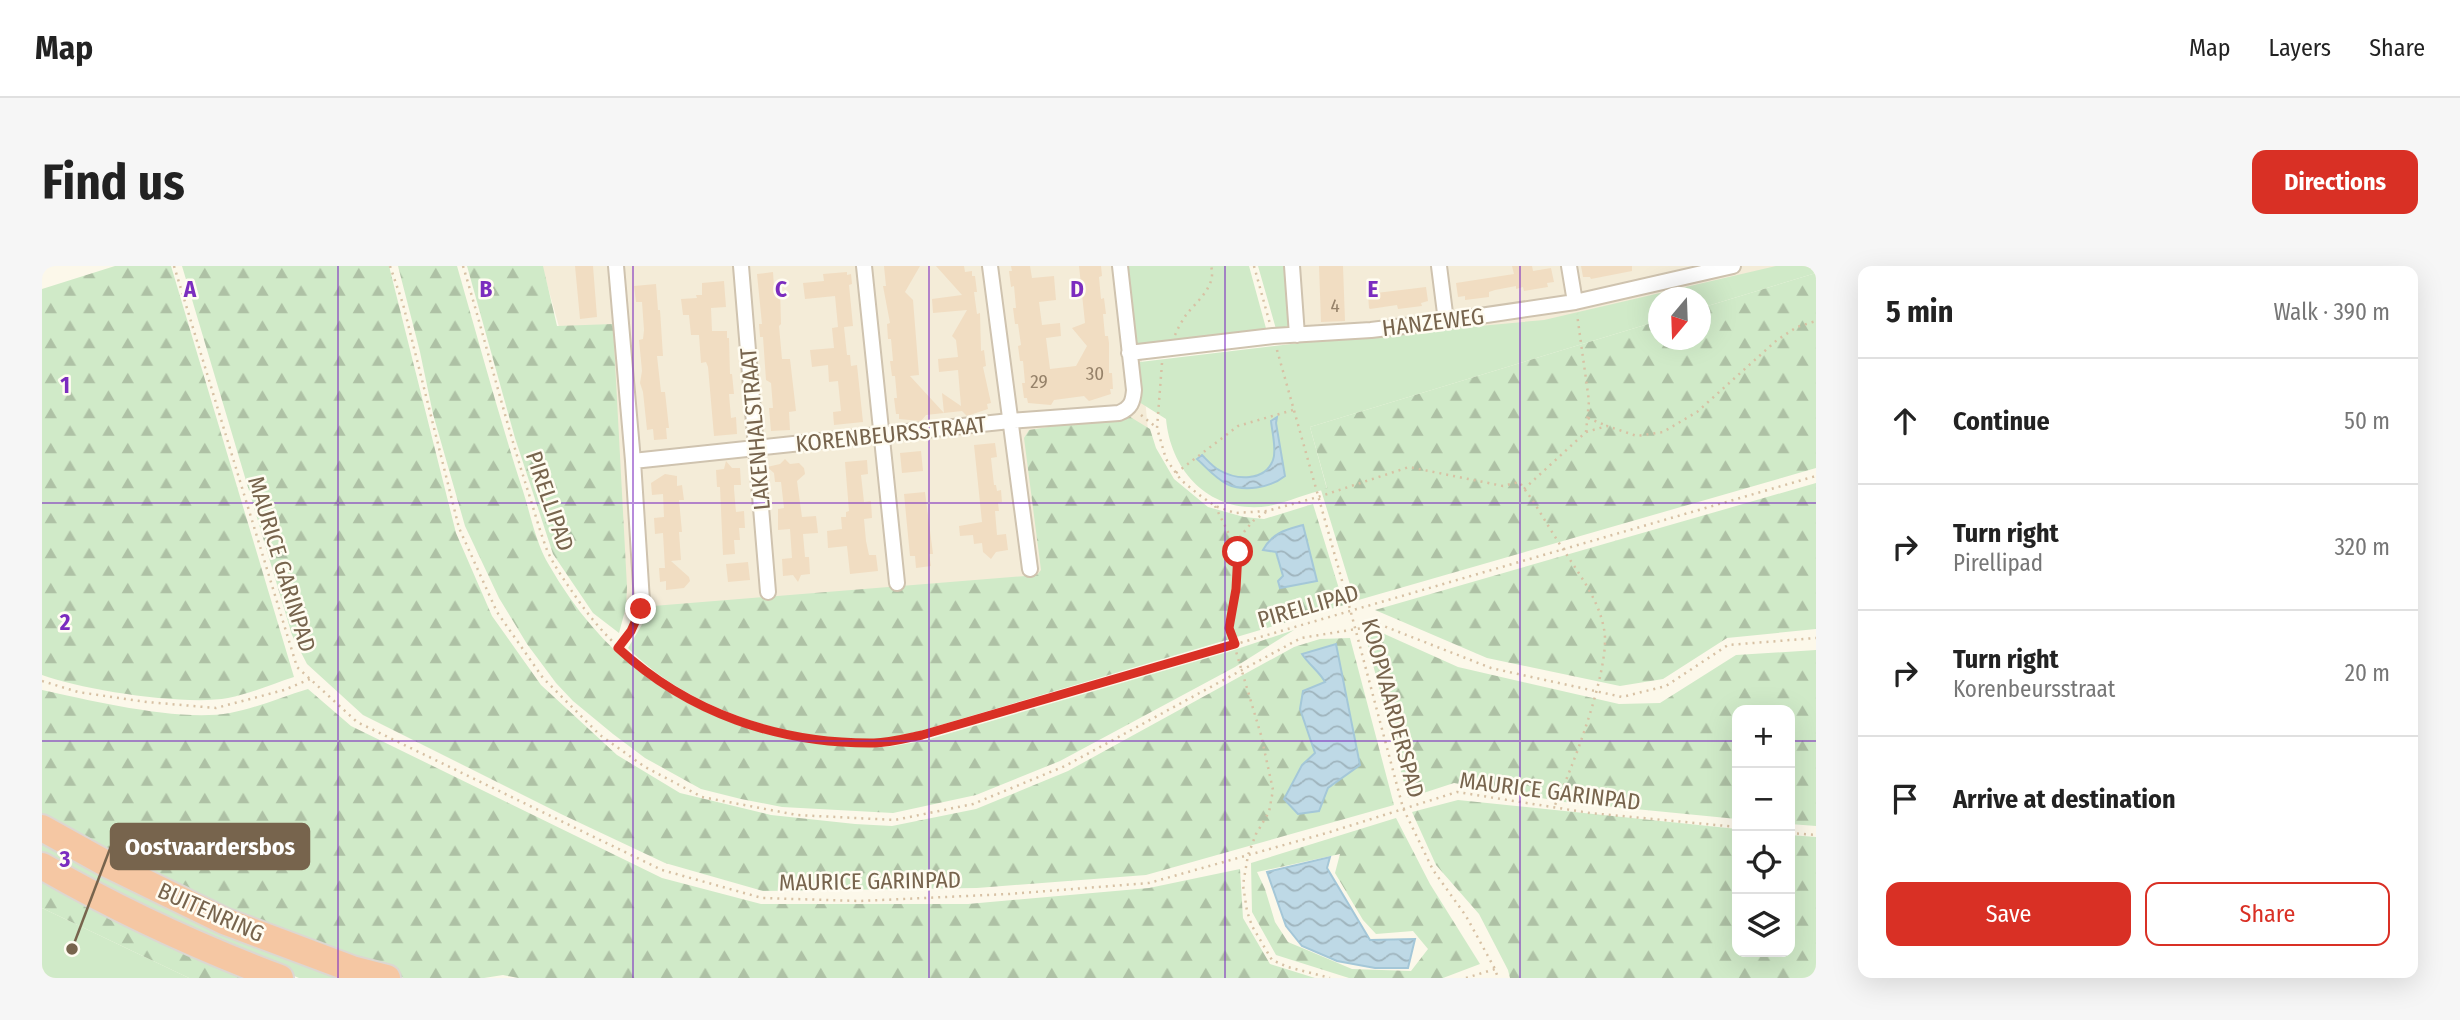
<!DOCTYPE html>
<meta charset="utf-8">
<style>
body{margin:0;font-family:"Fira Sans Condensed",sans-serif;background:#f6f6f6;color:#222}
.controls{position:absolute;right:21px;bottom:21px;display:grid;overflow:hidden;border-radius:14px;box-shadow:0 7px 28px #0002}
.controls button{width:63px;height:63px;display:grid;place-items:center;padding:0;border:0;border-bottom:2px solid #e0e0e0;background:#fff;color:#222;font:35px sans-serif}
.compass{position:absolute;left:1606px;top:21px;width:63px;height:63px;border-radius:50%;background:#fff;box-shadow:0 7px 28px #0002;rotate:199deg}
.stop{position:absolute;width:21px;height:21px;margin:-16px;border:5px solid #d93025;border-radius:50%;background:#fff}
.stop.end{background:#d93025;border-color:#fff;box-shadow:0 2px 7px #0008}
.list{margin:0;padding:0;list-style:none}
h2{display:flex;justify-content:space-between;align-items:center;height:91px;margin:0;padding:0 28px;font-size:30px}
h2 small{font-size:23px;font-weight:400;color:#767676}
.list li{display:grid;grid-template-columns:46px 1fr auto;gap:21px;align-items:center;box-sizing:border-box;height:126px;padding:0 28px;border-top:2px solid #e0e0e0}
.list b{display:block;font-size:26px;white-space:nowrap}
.list p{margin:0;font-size:23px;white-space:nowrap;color:#767676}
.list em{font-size:23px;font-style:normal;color:#767676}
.actions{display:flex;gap:14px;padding:21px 28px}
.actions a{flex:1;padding:16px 0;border:2px solid #d93025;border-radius:14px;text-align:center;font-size:24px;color:#d93025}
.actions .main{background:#d93025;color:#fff}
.icon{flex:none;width:38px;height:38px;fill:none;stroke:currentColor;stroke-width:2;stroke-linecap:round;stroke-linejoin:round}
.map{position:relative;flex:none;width:1774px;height:712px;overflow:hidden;border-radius:14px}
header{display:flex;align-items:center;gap:42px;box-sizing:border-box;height:98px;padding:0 35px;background:#fff;border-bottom:2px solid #e0e0e0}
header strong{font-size:33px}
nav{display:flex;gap:38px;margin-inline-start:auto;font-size:24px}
.intro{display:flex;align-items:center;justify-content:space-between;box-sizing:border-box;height:168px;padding:0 42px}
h1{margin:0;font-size:49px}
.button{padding:18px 32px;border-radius:14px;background:#d93025;color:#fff;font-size:24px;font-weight:700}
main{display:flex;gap:42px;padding:0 42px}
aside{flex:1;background:#fff;border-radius:14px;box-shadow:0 7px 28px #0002}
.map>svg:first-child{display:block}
</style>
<header>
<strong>Map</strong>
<nav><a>Map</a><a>Layers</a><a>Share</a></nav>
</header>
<div class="intro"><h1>Find us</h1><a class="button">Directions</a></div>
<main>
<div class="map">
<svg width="1774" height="712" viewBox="0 0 1774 712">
<defs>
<pattern id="forest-firs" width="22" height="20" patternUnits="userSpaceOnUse" patternTransform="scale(1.75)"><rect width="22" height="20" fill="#d0eac8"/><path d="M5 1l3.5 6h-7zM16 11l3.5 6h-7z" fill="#aec1a5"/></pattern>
<pattern id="water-waves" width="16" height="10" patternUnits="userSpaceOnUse" patternTransform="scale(1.75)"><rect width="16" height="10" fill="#bed9e6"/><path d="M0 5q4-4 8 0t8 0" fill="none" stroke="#9fb4bd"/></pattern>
</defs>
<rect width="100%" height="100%" fill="#fcf8ea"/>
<!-- residential -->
<path fill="#f4ecd8" d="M500 0H1091L1106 165 1005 319 574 349 519 68Z
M1238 0H1774V2L1616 32 1495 67 1248 81Z"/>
<!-- green -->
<path fill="#d0eac8" d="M1084 0H1207L1225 66 1099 79 1092 75Z
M1216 0H1243L1247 60 1234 63Z
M1734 0H1774V7L1659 42 1658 32H1616V55L1268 161 1285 223C1265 227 1247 236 1227 240 1170 249 1129 207 1124 153L1097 136 1098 96 1275 75 1502 54Z
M0 573 316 712H257L148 667 0 593Z
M0 642 147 712H0Z"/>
<!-- forest -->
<path fill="url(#forest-firs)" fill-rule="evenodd" d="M73 0H129L252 411C230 418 208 428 186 432 144 440 40 424 0 409V23Z
M140 0H347L414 267 450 350 499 419 575 489 638 527 729 549 813 558 850 560 934 543 1026 505 1252 381 1278 373 1308 372 1352 539 1104 609 935 622 721 625 623 597 519 548 321 449 265 398 250 369Z
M356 0H415C436 73 456 147 479 219 488 245 493 276 507 299 578 424 693 479 833 481 849 482 865 477 881 475L1186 386 1252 364 1193 401 1018 495 934 529 851 547 740 541 699 533 659 523 603 492 571 468 531 435 514 417 485 378 457 332 423 260 391 148 378 86Z
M425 0H501L515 60 571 58 585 321 584 341 577 367 551 347 511 288 473 172Z
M1774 7V202L1313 335 1279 224 1285 222 1268 161 1616 55V74H1658L1659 42Z
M1085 149 1108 163 1114 182 1132 213 1166 241 1202 251 1222 253 1271 238 1302 339 878 465C864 468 849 472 836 473 752 478 644 442 586 382L611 340 995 309 999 304 982 172 987 164Z
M1774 217V363L1685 372 1621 413 1578 420 1445 392 1333 344Z
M1338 366 1416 401 1577 438 1618 437 1694 389 1774 384V560L1748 558V444H1695V553L1522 536 1412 517 1366 532 1324 372Z
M266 423 309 460 620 612 719 638H926L1107 622 1198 603 1201 652 1228 698 1273 712H476L461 709 442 712H362L205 653 0 555V424C51 435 137 456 188 447 214 442 240 431 266 423Z
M1416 534 1695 563V686H1748V569L1774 571V712H1468L1466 704 1437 648 1394 599 1370 546Z
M1354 552 1388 618 1438 698 1401 712H1307L1234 689 1210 646 1209 597ZM1298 588 1293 607 1321 654 1334 668 1371 665 1386 683 1369 705 1310 703 1246 676 1233 656 1223 623 1215 606Z
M0 615 79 657 207 712H147L0 642Z"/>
<!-- water -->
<path fill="url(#water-waves)" stroke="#a4c7d8" stroke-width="2" d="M1235 151 1234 157 1243 210C1228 222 1202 226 1185 218 1173 212 1164 201 1155 193L1160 189C1165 194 1171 201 1177 204 1194 214 1223 216 1231 194 1235 184 1230 166 1229 155Z
M1261 259 1275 315 1238 322 1236 315 1241 310 1234 286 1221 284C1230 267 1243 264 1261 259Z
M1294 378 1318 499 1286 522 1277 545 1256 548 1242 533 1260 499 1273 487 1258 443 1261 425 1283 416C1277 405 1267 399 1260 388Z
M1288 591 1285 602 1328 674 1373 673 1366 702H1333L1295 695 1260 680 1244 660 1225 606Z"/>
<!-- building -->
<path fill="#f1ddc2" d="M533 0H551L555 51 538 53Z
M842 0H878L863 26 871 34 877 109 868 110 902 147 900 127 919 140 916 104 897 106 896 93 916 91 914 74 910 70 925 44 891 47 890 33 920 29 894 0H922L923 6 930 5V10H933L935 26H932L935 48 938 47 939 85 942 84 944 100 941 101 949 137 945 138 946 143 925 150 920 145 884 149 879 155 857 153V148H854L852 132H855L853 110H850L848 95H851L849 73H846L845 58 848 57 841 20H844Z
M969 0H988L990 12 1012 10 1014 34 997 36 1000 59 1018 57 1019 70 1004 72 1008 103 1034 100 1045 80 1030 62 1043 57 1037 0H1059L1060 10 1057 11 1059 33 1062 32 1064 48H1061L1063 70H1066L1067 77V107H1070L1071 123H1068L1069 128 1047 135 1042 130 1012 134 1009 139 986 137 985 132H982L980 117H983L981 95H978L976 80 979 79 976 58H973L971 42H974L972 20 969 21 967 5H970Z
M1277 0H1301L1303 55 1279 56Z
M1470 0H1490L1491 5 1509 2 1512 16 1505 17 1506 21 1482 25 1481 21 1474 23V20L1453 24 1447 26V31L1423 34V30L1416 31 1414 17 1472 8Z
M1539 0H1590V5L1549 13 1548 11H1541Z
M731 6 732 21H738L739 58 737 60 740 93H748L754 145 747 146 748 164 729 165 727 142H731L729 117 724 114 721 71H718L717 58H720L715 8Z
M805 6V9L809 8 810 18 807 19 811 60 802 61 805 89H808L809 100 815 99 821 156 792 159 791 146 799 145 796 115 787 116 786 99 770 101 768 84 792 82 790 62 796 61 793 30 763 33 761 17 782 15 781 8Z
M682 15 684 41 669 42 670 65H685V72H687L688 108H690L692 128H687L689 152 694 151 695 168 672 170 666 101 664 96 659 97 657 69H649L647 49H641L639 33 655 32 654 29H660V17Z
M614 18 616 44H618L621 90H615L619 126H623L627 162H624L625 173 612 174 611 163 605 164 601 126 598 117 600 105 597 74 601 73 602 64 600 36H594L592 20Z
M1384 21 1386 35 1379 37 1380 40 1356 43 1355 39 1328 43 1327 42 1326 28Z
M953 177 955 191 949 192 952 219H954L955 225 959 224 960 236 956 237 957 245H953L955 269 964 268 966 284 954 286 949 293 941 286 940 277 932 278 931 269 918 270 917 260 940 256 932 179Z
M879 185 881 205 860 207 858 187Z
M743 193 748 198 757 197 762 202 763 208 755 215 760 251 774 250 776 267 761 268 763 291H767L768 308 759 309 756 316 751 309 741 310 740 293 750 292 748 263 736 264V243L742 242 739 216H733L732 207 725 201 738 198Z
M825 194 826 208 819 209 822 236 829 235 830 252 822 253 824 275 827 289H834L836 305 808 308 805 280 786 282 785 265 800 263 799 251H804V246L807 245 803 196Z
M684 195 690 202H698L699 219H692V223L694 246 702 245 703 262H697L698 274H692L693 288 681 289 678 221H675L674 204 682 203Z
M623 208 635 210V220L640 219 642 234H637L640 266H637L639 294 629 295 647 311 648 315 642 322 624 324V315L618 316 617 302H623L621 267 613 268 612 252 622 251 621 228 610 229 609 217Z
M883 226 891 288H887L889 300 874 302 873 290H868L862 228Z
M706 296 708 314 686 316 684 298Z"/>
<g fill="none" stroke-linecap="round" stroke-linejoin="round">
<!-- street casing -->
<g stroke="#cfc3af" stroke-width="18">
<path id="street" d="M574 0 591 195 600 335
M699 0 726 326
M822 0 855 317
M948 0 988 303
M1250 0 1255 69
M1397 0 1404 55
M1527 0 1533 36
M1087 87 1231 70 1329 64 1404 55 1533 36 1691 0
M591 195 968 155 1077 147C1089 142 1091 136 1092 124L1078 0"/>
</g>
<!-- highway casing -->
<g stroke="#dcd7d1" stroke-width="30">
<path id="highway" d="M0 562 63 597 182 655 310 703 345 712
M0 600C76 644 156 681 238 712"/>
</g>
<!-- path -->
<path stroke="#d7c1a4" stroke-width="2.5" stroke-dasharray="2 5" stroke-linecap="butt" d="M132 0 255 401 315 456 620 604 720 632 818 635 967 628 1107 617 1288 566 1415 526 1548 547 1695 561
M348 0 361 38 417 262 455 346 501 412 558 469 603 501 660 531 755 549 853 554 931 538 1023 500 1259 372 1339 359 1449 402 1580 431 1624 420 1686 379 1774 372
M421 0C443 73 461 146 484 219 491 240 497 263 505 284 513 302 525 318 536 334 602 429 718 481 833 477 849 477 865 472 880 469L1774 210
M1212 0 1228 58
M1133 69C1136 62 1140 55 1144 49 1155 35 1175 20 1169 0
M1235 84 1308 343 1361 542 1391 604 1424 650 1453 703 1456 712
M1120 97 1115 162 1124 193 1139 214 1156 228 1173 240 1193 247 1225 245 1276 231 1367 201 1461 220 1477 216C1494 237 1506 261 1521 283 1537 308 1557 334 1562 363 1570 399 1529 507 1512 541
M1099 149 1115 162
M1546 152 1565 160
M1544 166 1565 160 1595 170 1621 166 1655 146 1735 74 1755 61 1774 55
M1134 207 1196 160 1251 144
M1482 223 1544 166 1547 135 1535 48
M1173 240 1196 286
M1224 246 1211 255 1197 272 1193 323 1187 362 1219 469 1231 524 1227 546 1214 568 1206 589 1201 619 1205 645 1210 660 1230 694 1246 701 1288 712
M577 381 589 365 597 349
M0 415 36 426 105 436 174 442 242 424 268 413
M1748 567 1774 569
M1424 712 1453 703"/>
<!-- street -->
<use href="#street" stroke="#fff" stroke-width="14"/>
<!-- highway -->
<use href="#highway" stroke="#f5c7a3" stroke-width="26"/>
</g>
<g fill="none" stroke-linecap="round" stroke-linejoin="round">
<!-- route -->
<path stroke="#d93025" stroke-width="9" d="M599 343 589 365 576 382C646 447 737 478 832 477 848 477 865 472 880 469L1193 378 1187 362 1194 323 1196 286"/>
</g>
<!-- grid -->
<path fill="none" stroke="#7b2cbf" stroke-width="2" stroke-opacity="0.55" d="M296 0V712M591 0V712M887 0V712M1183 0V712M1478 0V712M0 237H1774M0 475H1695M1748 475H1774"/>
<g text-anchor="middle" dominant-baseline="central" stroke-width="5" stroke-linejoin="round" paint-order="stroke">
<!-- number labels -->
<g font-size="19" fill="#96826a">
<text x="1293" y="39">4</text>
<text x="1053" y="107">30</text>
<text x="997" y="115">29</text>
</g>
<!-- street labels -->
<g font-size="23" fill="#77644d" stroke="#fffcf1">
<text transform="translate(1391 56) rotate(-7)">HANZEWEG</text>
<text transform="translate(713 163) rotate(-95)">LAKENHALSTRAAT</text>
<text transform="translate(849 168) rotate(-6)">KORENBEURSSTRAAT</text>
<text transform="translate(508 235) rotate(71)">PIRELLIPAD</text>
<text transform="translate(240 298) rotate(73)">MAURICE GARINPAD</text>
<text transform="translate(1266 340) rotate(-16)">PIRELLIPAD</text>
<text transform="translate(1351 442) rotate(75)">KOOPVAARDERSPAD</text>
<text transform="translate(1508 525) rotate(7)">MAURICE GARINPAD</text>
<text transform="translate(828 615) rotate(-1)">MAURICE GARINPAD</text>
<text transform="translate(169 646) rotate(24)">BUITENRING</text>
</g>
</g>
<g font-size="23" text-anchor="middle" font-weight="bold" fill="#7b2cbf" stroke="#fffcf1" stroke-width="5" stroke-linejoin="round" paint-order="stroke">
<text x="148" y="31">A</text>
<text x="444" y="31">B</text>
<text x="739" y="31">C</text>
<text x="1035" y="31">D</text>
<text x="1331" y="31">E</text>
<text x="23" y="127">1</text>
<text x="23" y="364">2</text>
<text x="23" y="601">3</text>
</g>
<!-- callouts -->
<path fill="none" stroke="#77644d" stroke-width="2.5" d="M30 683L69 580"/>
<circle fill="#77644d" stroke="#fffcf1" stroke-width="2.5" cx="30" cy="683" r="7"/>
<rect fill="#77644d" stroke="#77644d" stroke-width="2.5" x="69" y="558" width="198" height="45" rx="7"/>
<g font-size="24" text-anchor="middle" font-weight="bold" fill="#fff">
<text x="168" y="589">Oostvaardersbos</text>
</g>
</svg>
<div class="controls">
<button>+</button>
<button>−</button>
<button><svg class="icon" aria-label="locate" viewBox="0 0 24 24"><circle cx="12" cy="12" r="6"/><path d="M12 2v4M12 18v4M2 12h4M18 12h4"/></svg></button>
<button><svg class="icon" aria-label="layers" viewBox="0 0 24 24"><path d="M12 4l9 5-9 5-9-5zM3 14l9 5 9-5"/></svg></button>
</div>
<svg class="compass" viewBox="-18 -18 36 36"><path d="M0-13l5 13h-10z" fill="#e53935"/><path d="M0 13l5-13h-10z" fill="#767676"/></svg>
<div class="stop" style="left:1196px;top:286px"></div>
<div class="stop end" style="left:599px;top:343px"></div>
</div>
<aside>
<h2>5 min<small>Walk · 390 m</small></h2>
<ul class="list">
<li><svg class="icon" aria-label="ahead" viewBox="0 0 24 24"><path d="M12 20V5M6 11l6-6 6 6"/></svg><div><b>Continue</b></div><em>50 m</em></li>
<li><svg class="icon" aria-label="right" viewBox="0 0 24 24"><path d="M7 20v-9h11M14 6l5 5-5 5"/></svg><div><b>Turn right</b><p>Pirellipad</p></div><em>320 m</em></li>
<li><svg class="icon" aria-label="right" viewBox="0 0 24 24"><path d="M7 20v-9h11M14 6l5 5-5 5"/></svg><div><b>Turn right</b><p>Korenbeursstraat</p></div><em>20 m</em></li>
<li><svg class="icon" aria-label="arrive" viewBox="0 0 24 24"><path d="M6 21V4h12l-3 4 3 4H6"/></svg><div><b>Arrive at destination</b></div></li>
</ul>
<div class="actions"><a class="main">Save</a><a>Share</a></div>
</aside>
</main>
